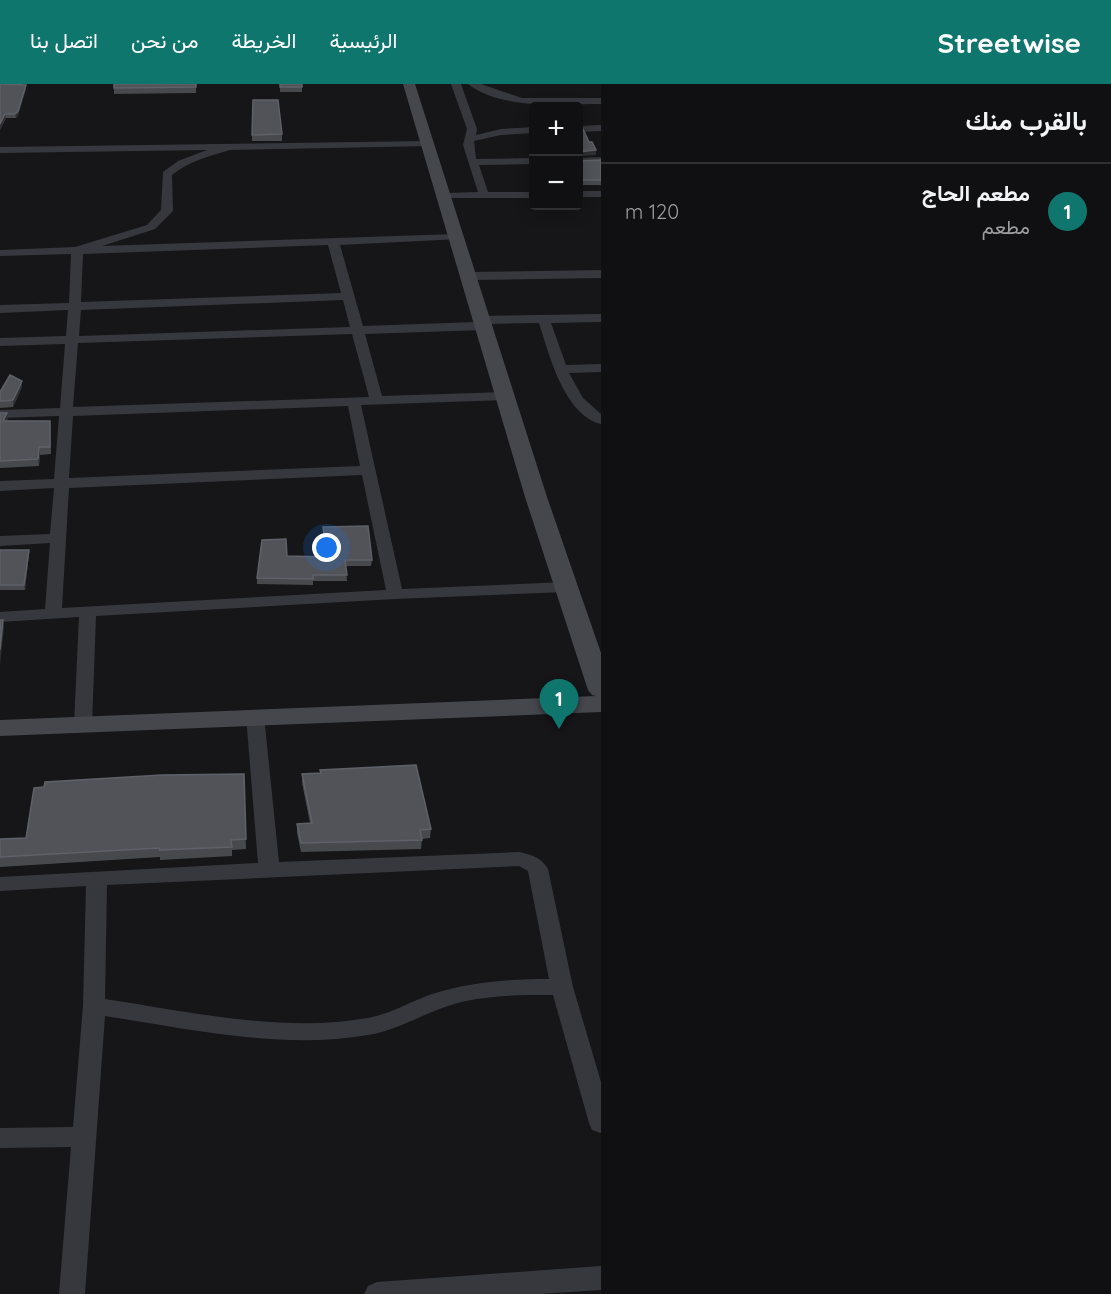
<!DOCTYPE html>
<html lang="ar">
<meta charset="utf-8">
<style>
body{margin:0;font-family:Quicksand,Vazirmatn,sans-serif;background:#19191b;color:#f1f3f6;direction:rtl}
.controls{position:absolute;right:18px;top:18px;display:grid;overflow:hidden;border-radius:6px;box-shadow:0 3px 15px #0003}
.controls button{width:54px;height:54px;display:grid;place-items:center;padding:0;border:0;border-bottom:2px solid #303032;background:#101012;color:#f1f3f6;font:30px sans-serif}
.you{position:absolute;left:327px;top:464px;width:21px;height:21px;margin:-15px;border:4px solid #fff;border-radius:50%;background:#1a73e8;box-shadow:0 0 0 9px #1a73e833}
.badge{display:grid;place-items:center;width:39px;height:39px;border-radius:50%;background:#0f766e;color:#fff;font-size:20px;font-weight:700}
.pin{position:absolute;translate:-50% -50px;filter:drop-shadow(0 2px 3px #0008)}
.pin::after{content:'';position:absolute;top:32px;width:21px;height:18px;background:inherit;clip-path:polygon(0 0,100% 0,50% 100%)}
.list{margin:0;padding:0;list-style:none}
h2{display:flex;justify-content:space-between;align-items:center;height:78px;margin:0;padding:0 24px;font-size:26px}
h2 small{font-size:20px;font-weight:400;color:#9c9d9f}
.list li{display:grid;grid-template-columns:39px 1fr auto;gap:18px;align-items:center;box-sizing:border-box;height:96px;padding:0 24px;border-top:2px solid #303032}
.list b{display:block;font-size:22px;white-space:nowrap}
.list p{margin:0;font-size:20px;white-space:nowrap;color:#9c9d9f}
.list em{font-size:20px;font-style:normal;color:#9c9d9f}
.map{position:relative;flex:none;width:601px;height:1210px;overflow:hidden;direction:ltr}
header{display:flex;align-items:center;gap:36px;box-sizing:border-box;height:84px;padding:0 30px;background:#0f766e;color:#fff}
header strong{font-size:28px}
nav{display:flex;gap:33px;margin-inline-start:auto;font-size:21px}
main{display:flex}
aside{flex:1;background:#101012}
.map>svg:first-child{display:block}
</style>
<header>
<strong>Streetwise</strong>
<nav><a>الرئيسية</a><a>الخريطة</a><a>من نحن</a><a>اتصل بنا</a></nav>
</header>
<main>
<aside>
<h2>بالقرب منك<small></small></h2>
<ul class="list">
<li><span class="badge">1</span><div><b>مطعم الحاج</b><p>مطعم</p></div><em>120 m</em></li>
</ul>
</aside>
<div class="map">
<svg width="601" height="1210" viewBox="0 0 601 1210">
<rect width="100%" height="100%" fill="#161618"/>
<g fill="none" stroke-linecap="round" stroke-linejoin="round">
<!-- street -->
<path fill="#37383d" fill-rule="evenodd" d="M451 0H461L477 45 476 51 501 45 534 43V49L501 51 474 57 476 75 534 74V80L479 81 488 108H534V114H440L439 112 444 109 478 108 463 61 467 45Z
M468 0H481L522 14H601V20C561 20 501 26 468 0Z
M601 41V47L578 48V42Z
M428 57 432 58V62L230 66C210 72 189 77 172 91L173 127 155 145 102 162 456 150 460 151V155L340 161 363 242 476 238 477 233 481 232 601 230V238L551 239 566 281 601 280V288L569 289 583 314 601 330V340C564 331 549 270 539 239L488 240 487 245 483 246 365 250 382 312 506 308 513 312 506 316 361 321 402 505 566 498 574 503 566 508 395 515 96 532 92 640 90 644H76L74 640 79 533 0 538V528L45 525 50 459 0 462V452L50 450 54 404 0 407V397L54 395 59 332 0 334V326L60 324 65 260 0 262V254L66 252 68 226 0 229V221L69 219 71 170 0 172V166L75 163 147 141 161 126 163 88 178 77 207 66 0 69V63ZM328 161 341 209 81 218 83 170ZM343 216 350 243 79 252 81 226ZM352 250 369 313 73 323 78 259ZM348 322 360 382 69 394 73 332ZM362 391 386 506 62 524 69 404Z
M601 73V79L578 80V74Z
M578 107H601V113H578Z
M601 186V194L469 196 463 192 469 188Z
M255 626 262 628 264 632 279 778 519 768C532 771 541 773 548 785L573 903 601 998V1049L592 1046 589 1039 553 911C517 911 479 911 445 923 419 932 395 947 368 951 281 966 190 945 105 932L85 1210H59L71 1063 0 1064V1044L73 1043 83 922 86 802 0 807V793L258 779 246 632 248 628ZM519 782 528 787 549 895C509 895 470 898 432 910 411 917 391 930 368 934 282 949 191 928 105 915L107 801Z
M601 1182V1206L540 1210H364L368 1202 377 1198Z"/>
<!-- secondary -->
<path fill="#45474d" fill-rule="evenodd" d="M403 0H415L547 413 601 569V628L0 652V636L596 612 592 611 588 606 525 413Z"/>
</g>
<!-- wall -->
<path fill="#47494d" d="M0 0 26 5 18 31 16 34H6L0 46Z
M114 0H196V9L114 10Z
M280 0H302V8H280Z
M282 50V57H252V51Z
M601 76V101H581L579 95V77Z
M22 303 13 323 0 324V308Z
M0 329 8 336 7 337H50L51 370 40 371 39 382 0 384Z
M323 443 372 476 371 482H346L347 497H313V501L257 500V494L287 472 326 473Z
M0 466 29 470 25 506H0Z
M244 690 246 765 232 766V772L160 776V773L0 783V755L26 754Z
M302 690 431 745 430 754 422 755 421 765 301 768 297 749V740L310 739 302 699Z"/>
<!-- shaded-wall -->
<path fill="#2f3033" d="M26 1V5L18 31 16 34 15 30Z
M5 30 6 34 0 46V40Z
M596 66V71L579 72V68Z
M22 297V303L13 323V316Z
M7 329 8 336 4 344 3 337Z
M39 363 40 371 39 382 38 375Z
M29 466V470L25 506 24 501Z
M3 536 4 543 0 581V566Z"/>
<!-- building -->
<path fill="#525359" stroke="#5f6168" stroke-width="1.5" d="M0 0 26 1 18 27 15 30H5L0 40Z
M114 0H196V3L114 4Z
M280 0H302V3H280Z
M253 16H278L282 50 252 51Z
M579 45H583L589 58H592L596 66 579 68Z
M601 76V96H581L579 89V77Z
M10 291 22 297 13 316 0 317V308Z
M0 329H7L3 337H50V363H39L38 375 0 377Z
M368 442 372 476H345L347 491H313V495L257 494 262 456 286 455 287 472 327 473 323 443Z
M0 466H29L24 501H0Z
M0 536H3L0 566Z
M416 681 431 745 420 746 422 756 301 759 297 740 312 739 302 690 321 689 320 686Z
M244 690 246 755 231 756 232 763 160 766 159 764 0 773V755L26 754 34 704 44 703 45 698 162 691Z"/>
</svg>
<div class="controls">
<button>+</button>
<button>−</button>
</div>
<div class="you"></div>
<div class="pin badge" style="left:559px;top:645px">1</div>
</div>
</main>
